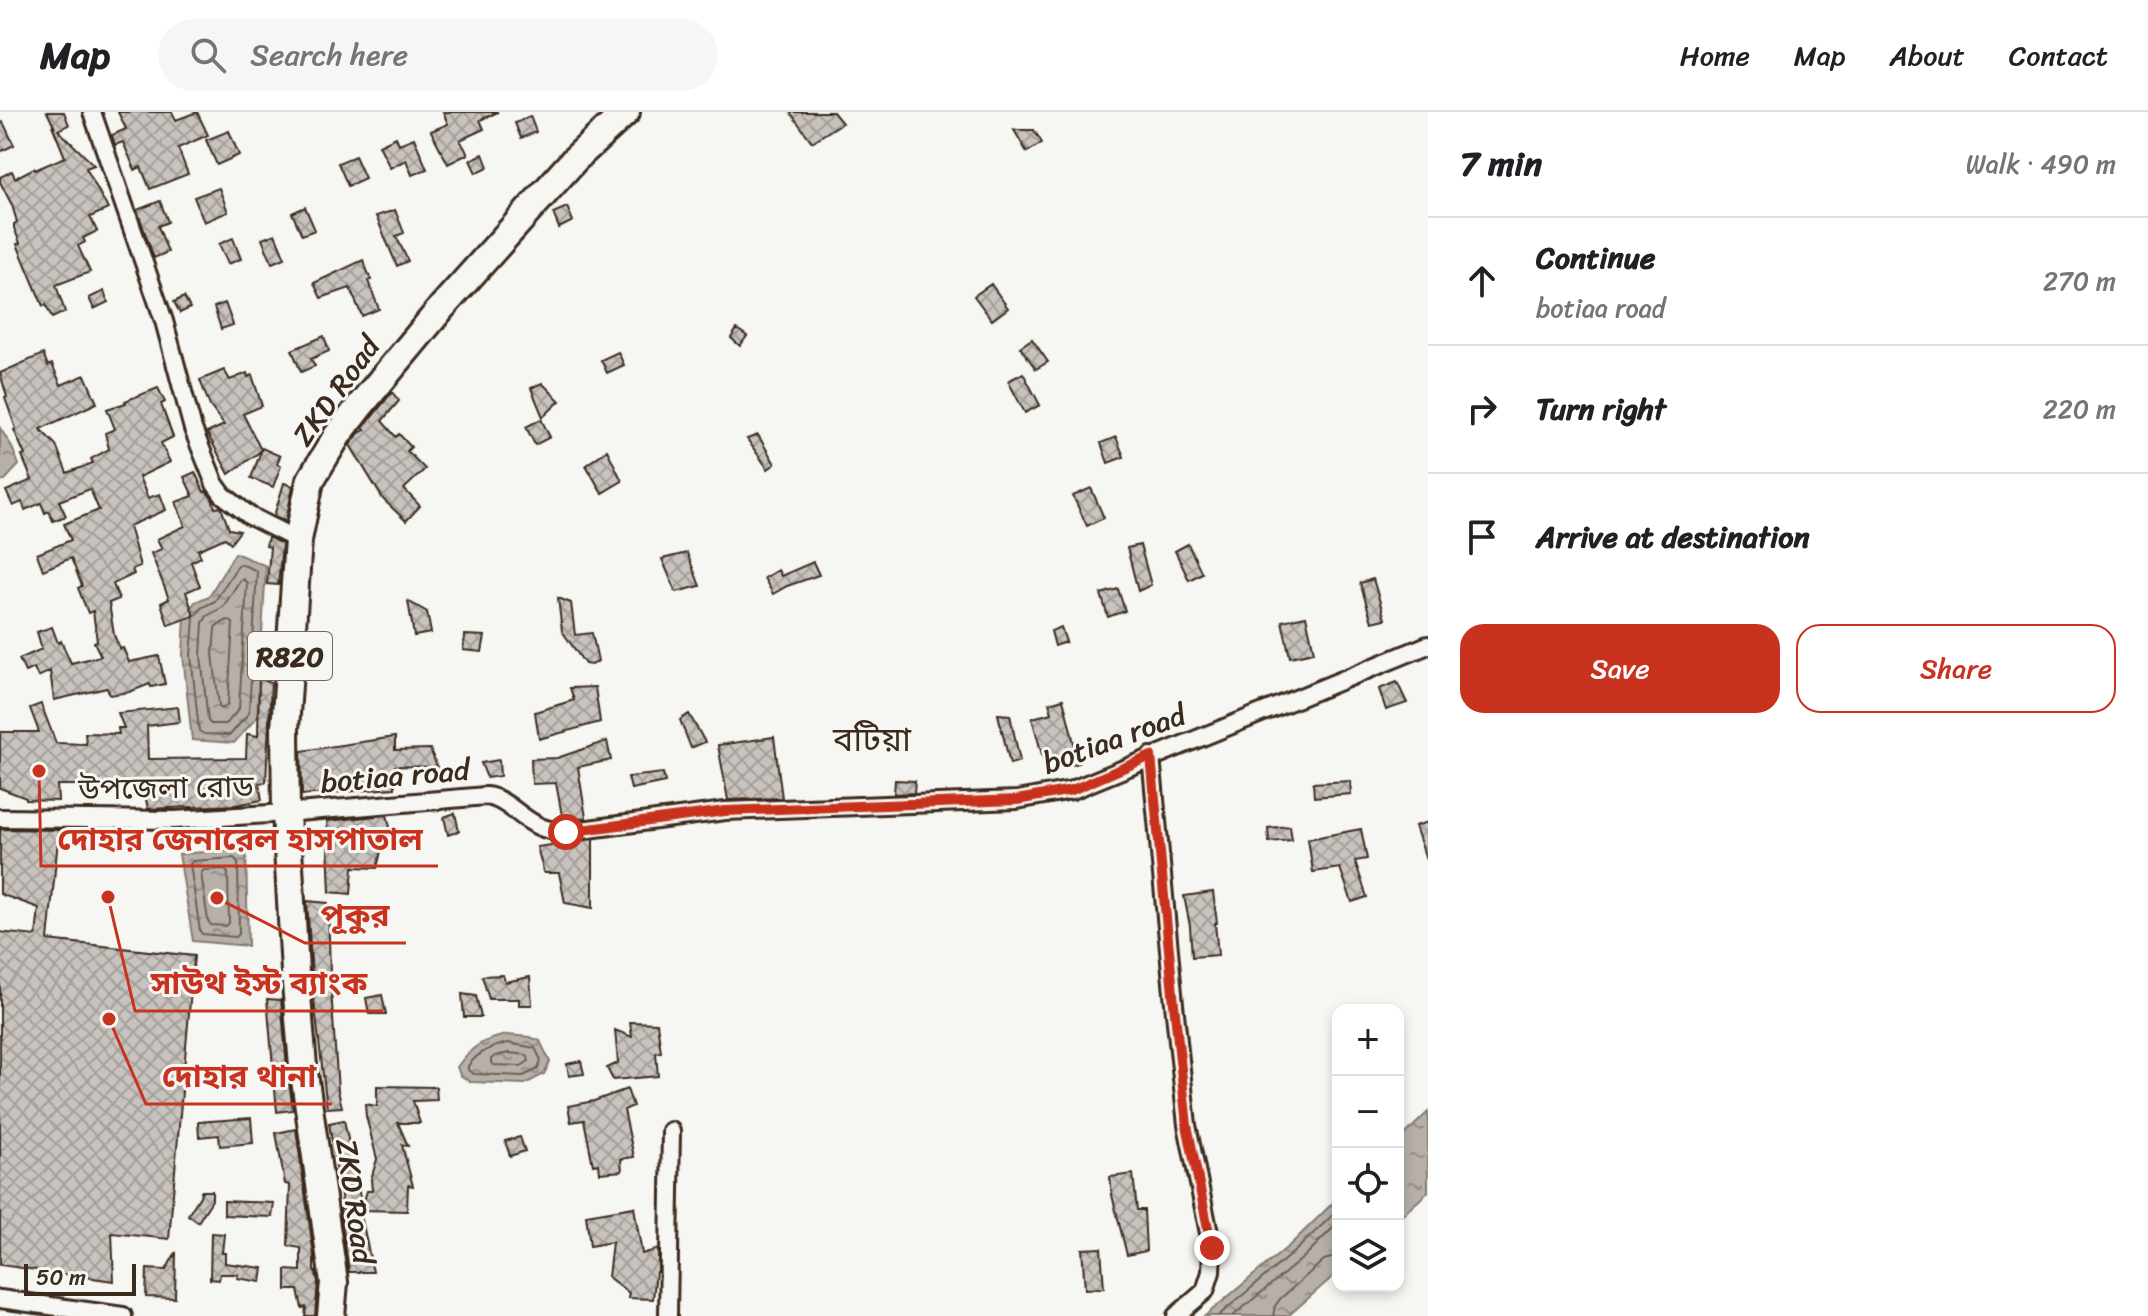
<!DOCTYPE html>
<meta charset="utf-8">
<style>
body{margin:0;font-family:Sriracha,"Noto Sans Bengali",sans-serif;background:#f6f6f6;color:#202124}
.controls{position:absolute;right:24px;bottom:24px;display:grid;overflow:hidden;border-radius:16px;box-shadow:0 4px 12px #0003}
.controls button{width:72px;height:72px;display:grid;place-items:center;padding:0;border:0;border-bottom:2px solid #e0e0e0;background:#fff;color:#202124;font:40px sans-serif}
.scale{position:absolute;left:24px;bottom:20px;width:112px;box-sizing:border-box;padding-left:8px;border:4px solid #3b2a1e;border-top:0;font-size:22px;line-height:28px;white-space:nowrap;color:#3b2a1e;-webkit-text-stroke:6px #f6f6f2;paint-order:stroke}
.stop{position:absolute;width:24px;height:24px;margin:-18px;border:6px solid #c8321e;border-radius:50%;background:#fff}
.stop.end{background:#c8321e;border-color:#fff;box-shadow:0 2px 8px #0008}
.list{margin:0;padding:0;list-style:none}
h2{display:flex;justify-content:space-between;align-items:center;height:104px;margin:0;padding:0 32px;font-size:34px}
h2 small{font-size:26px;font-weight:400;color:#757577}
.list li{display:grid;grid-template-columns:52px 1fr auto;gap:24px;align-items:center;box-sizing:border-box;height:128px;padding:0 32px;border-top:2px solid #e0e0e0}
.list b{display:block;font-size:30px;white-space:nowrap}
.list p{margin:0;font-size:26px;white-space:nowrap;color:#757577}
.list em{font-size:26px;font-style:normal;color:#757577}
.actions{display:flex;gap:16px;padding:24px 32px}
.actions a{flex:1;padding:18px 0;border:2px solid #c8321e;border-radius:24px;text-align:center;font-size:28px;color:#c8321e}
.actions .main{background:#c8321e;color:#fff}
.icon{flex:none;width:44px;height:44px;fill:none;stroke:currentColor;stroke-width:2;stroke-linecap:round;stroke-linejoin:round}
.map{position:relative;flex:none;width:1428px;height:1204px;overflow:hidden}
header{display:flex;align-items:center;gap:48px;box-sizing:border-box;height:112px;padding:0 40px;background:#fff;border-bottom:2px solid #e0e0e0}
header strong{font-size:38px}
nav{display:flex;gap:44px;margin-inline-start:auto;font-size:28px}
.search{width:560px;height:72px;background:#f6f6f6;display:flex;align-items:center;gap:20px;box-sizing:border-box;padding:0 28px;border-radius:44px;color:#757577;font-size:30px}
main{display:flex}
aside{flex:1;background:#fff}
.map>svg:first-child{display:block}
</style>
<header>
<strong>Map</strong>
<div class="search"><svg class="icon" aria-label="search" viewBox="0 0 24 24"><circle cx="10" cy="10" r="6"/><path d="M15 15l6 6"/></svg>Search here</div>
<nav><a>Home</a><a>Map</a><a>About</a><a>Contact</a></nav>
</header>
<main>
<div class="map">
<svg width="1428" height="1204" viewBox="0 0 1428 1204">
<defs>
<pattern id="water-ripples" width="26" height="14" patternUnits="userSpaceOnUse" patternTransform="scale(2)"><rect width="26" height="14" fill="#b6b0a9"/><path d="M2 4q2-2 4 0t4 0M15 11q2-2 4 0t4 0" fill="none" stroke="#958f89"/></pattern>
<pattern id="building-cross-hatch" width="8" height="8" patternUnits="userSpaceOnUse" patternTransform="scale(2)"><rect width="8" height="8" fill="#c8c3be"/><path d="M0 0l8 8M0 8l8-8" fill="none" stroke="#a49f9a"/></pattern>
</defs>
<rect width="100%" height="100%" fill="#f6f6f2"/>
<filter id="ink" filterUnits="userSpaceOnUse"><feTurbulence type="fractalNoise" baseFrequency=".0125" numOctaves="2"/><feDisplacementMap in="SourceGraphic" scale="16" xChannelSelector="R" yChannelSelector="G"/><feConvolveMatrix kernelMatrix="1 2 1 2 8 2 1 2 1" color-interpolation-filters="sRGB"/></filter>
<g filter="url(#ink)">
<!-- water -->
<path fill="url(#water-ripples)" stroke="#857a71" stroke-width="2" d="M0 316 11 333 19 353 5 368 0 370Z
M235 441 266 454 257 605 234 631 192 628 183 543 185 504 195 490 209 484Z
M246 737 248 834 193 829 179 742Z
M507 923 530 925 540 929 550 950 544 962 525 972 471 970 460 963 457 955C472 934 482 928 507 923Z
M1428 1000V1080L1398 1107V1029Z
M1338 1086V1160L1288 1204H1205L1291 1132Z"/>
<g fill="none" stroke-linecap="round" stroke-linejoin="round">
<!-- shore -->
<path stroke="#6c6056" stroke-width="2" d="M243 467 247 471 239 597 226 612H211L208 609 201 543 203 511 207 504 223 495 240 468Z
M194 506 191 543 199 619 204 622 230 623 249 601 257 459 241 452 238 453 215 489 201 496 196 503
M228 508 233 511 228 592 222 597 219 594 213 542 215 517 216 514Z
M234 746 238 750 239 822 236 825 202 822 200 819 190 752 193 749Z
M224 757 228 761 229 811 226 814 211 813 208 809 201 761 204 758Z
M508 931 535 936 541 948 538 957 523 964 474 962 468 958V954C478 940 491 935 508 931Z
M509 941 527 943 529 949 521 954 494 953 491 951V947L495 944Z
M1218 1204 1296 1138 1338 1098
M1233 1204 1303 1146 1338 1111
M1273 1204 1275 1194 1280 1187 1324 1148 1338 1144"/>
</g>
<!-- building -->
<path fill="url(#building-cross-hatch)" stroke="#3b2a1e" stroke-width="2" d="M47 0H64L69 13 58 18 94 53 86 56 108 97 90 105 97 119 83 126 85 130 78 134 90 160 56 173 65 200 52 206 46 193 43 194 17 132 20 131 14 116V112L17 110 12 93 0 70V65L12 59 15 66 34 56 35 58 65 45 52 13 55 16Z
M118 0H172L176 8 197 0 208 23 178 36 188 62 150 77 141 55 135 58 123 30 115 33 112 23 126 17Z
M443 0H498L480 8 484 17 460 28 468 42 448 52 431 19 448 12Z
M790 0H833L842 11 812 30Z
M530 4 536 20 521 26 515 11Z
M3 10 14 33 0 40V12Z
M1014 18H1034L1042 31 1027 40Z
M229 19 239 43 217 53 206 28Z
M396 25 399 32 414 26 427 57 412 63 406 48 390 56 379 33Z
M483 42 488 55 476 61 470 48Z
M355 44 365 66 348 74 338 51Z
M219 76 228 100 204 110 194 85Z
M160 89 168 110 158 114 168 140 154 146 137 98Z
M305 95 315 118 302 123 292 101Z
M567 95 573 109 559 116 553 101Z
M395 98 404 121 396 124 408 149 397 154 376 104Z
M275 122 285 146 272 151 262 127Z
M233 126 241 147 228 152 219 132Z
M363 148 371 168 368 169 379 197 362 204 350 176 321 186 314 171Z
M991 172 1008 196 992 208 974 184Z
M104 179 108 190 94 197 89 186Z
M184 185 190 196 180 201 174 190Z
M225 191 233 213 221 217 214 195Z
M737 217 747 224 740 234 731 226Z
M324 224 329 239 311 247 315 254 301 260 292 238Z
M1032 227 1048 250 1036 257 1020 235Z
M618 240 624 253 607 261 601 248Z
M43 242 48 254 52 252 61 273 85 263 97 291 40 317 56 333 67 361 93 351 91 347 109 337 105 321 115 317 107 297 126 291 125 289 158 276 165 290 161 292 173 325 161 331 170 350 139 365 148 386 160 382 166 398 129 414 140 454 132 457 134 462 113 472 119 487 109 491 114 523 120 537 123 536 129 550 159 544 165 572 151 575 150 572 129 580 110 583 107 576 54 588 50 559 38 565 34 556 25 560 19 547 42 537 37 520 52 515 58 531 61 529 71 551 101 544 94 530 97 529 93 499 88 501 78 476 82 474 71 446 43 458 37 442 71 428 64 412 99 398 90 377 59 389 66 404 53 409 49 399 45 401 41 391 25 398 22 390 13 394 6 379 32 368 22 344 25 343 14 318 16 317 5 286 7 285 0 261Z
M224 258 230 268 247 261 248 265 252 263 262 294 243 302 261 338 262 336 280 344 277 352 281 354 273 375 251 366 261 339 229 362 207 321 224 313 210 294 200 268Z
M1023 261 1040 293 1025 301 1008 269Z
M542 271 560 289 543 305 531 276Z
M392 280 399 289 382 309 396 325 399 322 411 335 407 339 425 357 404 377 420 394 406 409 383 387 350 333 359 321 365 318 363 316Z
M541 307 550 325 535 333 526 315Z
M758 323 775 352 768 357 747 327Z
M1116 325 1124 345 1108 351 1101 331Z
M607 338 622 369 602 381 586 353Z
M195 360 204 380 206 379 212 386 215 396 221 395 229 417 240 419 231 431 225 426 198 438 201 445 191 450 200 474 186 480 194 504 168 513 161 491 169 487 151 441 162 437 157 427 185 414 176 390 193 384 184 365Z
M284 371 293 374 286 409 274 404Z
M1091 376 1104 406 1087 414 1073 384Z
M268 425 282 432 278 473 267 472 270 435 266 434Z
M1188 432 1202 461 1189 468 1175 439Z
M1140 433 1151 473 1138 479 1127 436Z
M687 441 700 474 676 480 662 447Z
M813 450 819 463 787 474 773 482 764 466 778 458 781 464Z
M1373 467 1385 507 1372 510 1360 471Z
M1118 477 1125 499 1108 505 1101 482Z
M558 486 571 491 575 523 592 521 598 549 592 553 585 552 562 519Z
M408 489 427 500 431 521 414 524Z
M1306 504 1314 540 1290 545 1282 509Z
M1061 515 1066 530 1055 534 1051 519Z
M465 523 485 524 482 540 463 538Z
M259 566 271 571 266 670 259 671 262 688 236 693 148 697 143 673 122 674V670L90 673H57L58 689 26 688V686L0 676V620H39L30 596 41 592 56 631 86 632 85 621 119 622 118 616H124L118 601 178 595 180 610 147 614 148 647 246 646 247 622 258 624Z
M1397 570 1407 591 1386 598 1379 577Z
M595 575 600 610 539 627 535 600 574 588 570 576Z
M1063 587 1079 651 1065 654 1064 649 1045 654 1032 606 1052 601 1049 591Z
M689 602 705 630 691 636 680 608Z
M998 602 1010 603 1020 649 1010 652Z
M395 625V638L430 637 437 655 395 654V676L302 683 301 639Z
M774 625 782 686 728 688 718 633Z
M607 629 611 648 578 655 586 706 563 709 556 671 532 672 531 647 557 646Z
M499 648 500 664 487 666 481 651Z
M663 661 665 670 631 677 628 665Z
M895 668 915 669 914 681 894 682Z
M1350 669 1351 682 1314 685 1313 671Z
M455 701 459 719 448 723 444 705Z
M387 703 392 723H385L377 756 353 755 351 782 330 780 327 709Z
M1428 710V746L1426 747 1415 714Z
M1290 714 1292 728 1269 730 1268 716Z
M0 717 59 718 48 828 194 844 169 1127 112 1121 114 1169 0 1153V820L36 824 39 796 0 782Z
M1361 717 1367 747 1355 749 1367 785 1352 790 1340 756 1313 760 1308 727Z
M593 727V796L565 791 559 761H544L537 735Z
M1213 780 1217 811H1215L1218 843 1192 845 1190 814 1184 784Z
M307 789 328 791 330 862 338 979 342 995 327 996 313 879Z
M503 863 505 870 530 865 532 893H519V887H489L482 864Z
M462 882 476 884 481 905H464Z
M382 883 386 902H369L366 886Z
M267 887 281 888 287 955 293 998 277 1000Z
M630 910 657 911 661 940 656 941 658 964 613 968 607 956 618 951 615 918 632 925Z
M581 949 584 962 569 964 567 952Z
M377 974 436 975 437 988 413 989 420 1011H398L408 1034 402 1033 413 1074 408 1073 407 1099 360 1098 373 1160H349L340 1097H343L329 1011 344 1008 362 1095 367 1079H372L371 1067 377 1047 366 1004 365 992 377 994Z
M627 977 633 994 624 998 634 1045 621 1047 622 1059 600 1061 599 1052 593 1053 584 1008 571 1010 568 994 594 989Z
M251 1006 253 1031 220 1034 219 1023 199 1025 198 1010Z
M296 1017 314 1144V1159L316 1160 318 1170 315 1204H305L306 1195 302 1196 298 1178H286V1158L301 1159V1136L288 1134 290 1073 285 1072 276 1021Z
M520 1025 525 1039 510 1044 505 1029Z
M1133 1062 1137 1098H1144L1146 1139 1127 1143 1112 1083 1110 1065Z
M201 1079H212V1088L198 1110 188 1103 200 1084Z
M224 1089 274 1091 272 1105 224 1103Z
M634 1095 642 1142 658 1137V1160H656L653 1187 628 1186 629 1181 608 1165 612 1130 590 1134 586 1103Z
M211 1121 224 1122 222 1141H225V1151L263 1156 261 1170 237 1166 238 1162H220L219 1168 210 1167Z
M1101 1136 1104 1176 1085 1177 1082 1137Z
M176 1140 175 1186 146 1185 147 1157 166 1158Z"/>
<g fill="none" stroke-linecap="round" stroke-linejoin="round">
<!-- street casing -->
<g stroke="#3b2a1e" stroke-width="22">
<path id="street" d="M92 0 164 209 193 317 215 372 223 383 250 404 298 428
M1151 644 1174 892 1187 1013 1212 1136 1211 1160 1205 1179 1176 1204
M0 706 175 708 286 701 486 684C504 686 518 703 533 711 543 718 554 719 566 720L725 699 1017 688 1072 678 1428 533
M0 1187 123 1204
M668 1204 671 1019"/>
</g>
<!-- primary casing -->
<g stroke="#3b2a1e" stroke-width="32">
<path id="primary" d="M331 1204 334 1170 303 954 295 860 286 701 285 617 298 428 310 369 337 324 359 295 443 194 575 47 626 0"/>
</g>
<!-- street -->
<use href="#street" stroke="#f6f6f2" stroke-width="16"/>
<!-- primary -->
<use href="#primary" stroke="#f6f6f2" stroke-width="26"/>
</g>
</g>
<g fill="none" stroke-linecap="round" stroke-linejoin="round" filter="url(#ink)">
<!-- route -->
<path stroke="#c8321e" stroke-width="10" d="M566 720 725 699 1017 688 1072 678 1151 644 1174 892 1187 1013 1212 1136"/>
</g>
<g text-anchor="middle" dominant-baseline="central" stroke-width="6" stroke-linejoin="round" paint-order="stroke">
<!-- shield labels -->
<rect fill="#f6f6f2" stroke="#73675e" stroke-width="2" x="248" y="520" width="84" height="48" rx="6"/>
<g font-size="28" font-weight="bold" fill="#3b2a1e">
<text x="290" y="544">R820</text>
</g>
<!-- street labels -->
<g font-size="30" fill="#3b2a1e" stroke="#f6f6f2">
<text transform="translate(336 279) rotate(-54)">ZKD Road</text>
<text transform="translate(1114 627) rotate(-20)">botiaa road</text>
<text transform="translate(395 664) rotate(-5)">botiaa road</text>
<text transform="translate(166 676) rotate(-1)">উপজেলা রোড</text>
<text transform="translate(355 1089) rotate(82)">ZKD Road</text>
</g>
<!-- quarter labels -->
<g font-size="34" fill="#3b2a1e" stroke="#f6f6f2">
<text x="872" y="628">বটিয়া</text>
</g>
</g>
<!-- callouts -->
<path fill="none" stroke="#c8321e" stroke-width="3" d="M39 659L41 754H438M217 786L305 831H406M108 785L135 899H383M109 907L146 992H332"/>
<g fill="#c8321e" stroke="#f6f6f2" stroke-width="3">
<circle cx="39" cy="659" r="8"/>
<circle cx="217" cy="786" r="8"/>
<circle cx="108" cy="785" r="8"/>
<circle cx="109" cy="907" r="8"/>
</g>
<g font-size="32" text-anchor="middle" font-weight="bold" fill="#c8321e" stroke="#f6f6f2" stroke-width="6" stroke-linejoin="round" paint-order="stroke">
<text x="240" y="738">দোহার জেনারেল হাসপাতাল</text>
<text x="355" y="814">পূকুর</text>
<text x="259" y="882">সাউথ ইস্ট ব্যাংক</text>
<text x="239" y="975">দোহার থানা</text>
</g>
</svg>
<div class="controls">
<button>+</button>
<button>−</button>
<button><svg class="icon" aria-label="locate" viewBox="0 0 24 24"><circle cx="12" cy="12" r="6"/><path d="M12 2v4M12 18v4M2 12h4M18 12h4"/></svg></button>
<button><svg class="icon" aria-label="layers" viewBox="0 0 24 24"><path d="M12 4l9 5-9 5-9-5zM3 14l9 5 9-5"/></svg></button>
</div>
<div class="scale">50 m</div>
<div class="stop" style="left:566px;top:720px"></div>
<div class="stop end" style="left:1212px;top:1136px"></div>
</div>
<aside>
<h2>7 min<small>Walk · 490 m</small></h2>
<ul class="list">
<li><svg class="icon" aria-label="ahead" viewBox="0 0 24 24"><path d="M12 20V5M6 11l6-6 6 6"/></svg><div><b>Continue</b><p>botiaa road</p></div><em>270 m</em></li>
<li><svg class="icon" aria-label="right" viewBox="0 0 24 24"><path d="M7 20v-9h11M14 6l5 5-5 5"/></svg><div><b>Turn right</b></div><em>220 m</em></li>
<li><svg class="icon" aria-label="arrive" viewBox="0 0 24 24"><path d="M6 21V4h12l-3 4 3 4H6"/></svg><div><b>Arrive at destination</b></div></li>
</ul>
<div class="actions"><a class="main">Save</a><a>Share</a></div>
</aside>
</main>
